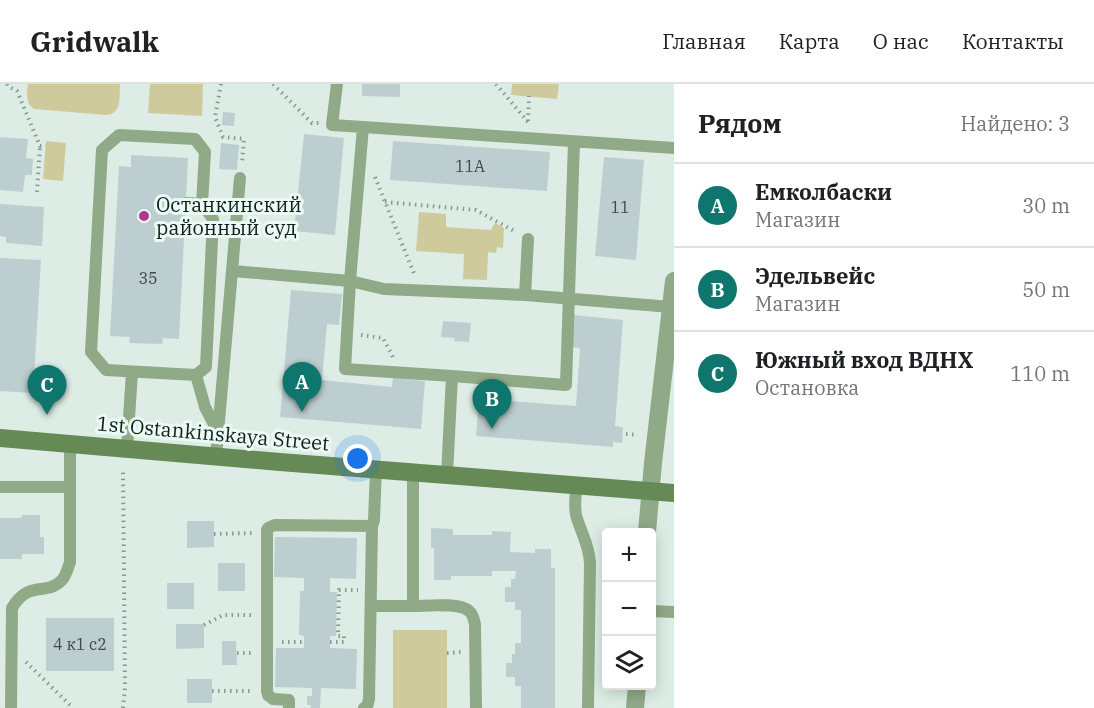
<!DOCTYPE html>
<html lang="ru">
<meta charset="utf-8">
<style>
body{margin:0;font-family:"IBM Plex Serif",serif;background:#f6f6f6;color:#202124}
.controls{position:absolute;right:18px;bottom:18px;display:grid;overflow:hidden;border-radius:6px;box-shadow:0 3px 15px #0003}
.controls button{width:54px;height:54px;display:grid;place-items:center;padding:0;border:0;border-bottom:2px solid #e0e0e0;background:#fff;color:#202124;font:30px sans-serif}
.you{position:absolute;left:358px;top:375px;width:21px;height:21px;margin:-15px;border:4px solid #fff;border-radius:50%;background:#1a73e8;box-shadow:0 0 0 9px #1a73e833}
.badge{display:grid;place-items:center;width:39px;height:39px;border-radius:50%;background:#0f766e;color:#fff;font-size:20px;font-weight:700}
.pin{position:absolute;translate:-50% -50px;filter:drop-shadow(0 2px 3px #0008)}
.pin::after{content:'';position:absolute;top:32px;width:21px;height:18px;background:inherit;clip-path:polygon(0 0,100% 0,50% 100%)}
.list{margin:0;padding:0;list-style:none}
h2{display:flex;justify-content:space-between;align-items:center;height:78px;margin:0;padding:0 24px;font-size:26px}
h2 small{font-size:20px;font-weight:400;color:#757577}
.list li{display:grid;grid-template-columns:39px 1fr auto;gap:18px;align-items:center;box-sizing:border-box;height:84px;padding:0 24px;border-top:2px solid #e0e0e0}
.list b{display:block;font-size:22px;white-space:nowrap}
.list p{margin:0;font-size:20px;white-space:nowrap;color:#757577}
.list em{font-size:20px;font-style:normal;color:#757577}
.icon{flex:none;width:33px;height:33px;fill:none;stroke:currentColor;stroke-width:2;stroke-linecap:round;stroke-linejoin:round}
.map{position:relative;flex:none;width:674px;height:624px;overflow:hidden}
header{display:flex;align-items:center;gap:36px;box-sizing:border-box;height:84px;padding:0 30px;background:#fff;border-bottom:2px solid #e0e0e0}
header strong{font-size:28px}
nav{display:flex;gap:33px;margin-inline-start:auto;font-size:21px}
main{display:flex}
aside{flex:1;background:#fff}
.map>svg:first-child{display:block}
</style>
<header>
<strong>Gridwalk</strong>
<nav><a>Главная</a><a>Карта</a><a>О нас</a><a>Контакты</a></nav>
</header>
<main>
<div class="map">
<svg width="674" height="624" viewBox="0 0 674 624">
<rect width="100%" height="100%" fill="#ddede6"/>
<!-- green -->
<path fill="#cfca9c" d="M28 0H120C119 13 123 29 106 31L34 25C25 19 27 10 28 0Z
M150 0H203L202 32 148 29Z
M512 0H559L557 15 511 11Z
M46 57 66 59 63 97 43 95Z
M419 128 446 130V143L491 146 495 139 504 144 503 164 497 163 496 169 488 168 487 196 463 195 464 170 416 167Z
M393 546H447V624H393Z"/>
<!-- building -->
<path fill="#bdced0" d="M362 0H400V13L362 12Z
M223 28 235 29 234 42 222 41Z
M304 50 344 54 335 151 294 147Z
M0 53 28 55 26 74 33 75 32 89V91H25L23 108 0 106Z
M393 57 550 68 547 107 390 96Z
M221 59 239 61 237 86 219 85Z
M131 71 188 74 179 255 163 254 162 260 129 259 130 253 110 252 119 82 131 83Z
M604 73 644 76 636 176 595 172Z
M0 120 44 123 42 162 6 159V153L0 152Z
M0 174 41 176 33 309 0 307Z
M291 206 342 210 339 241 327 240 322 296 392 303 393 294 425 297 421 345 280 333Z
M574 231 623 236 615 342 623 343 622 359 613 358V363L476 352 480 305 511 308 510 317 576 322 580 264 571 263Z
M443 237 471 239 469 258 454 257 455 254 441 253Z
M22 431H40V453H44V470H22V475H0V434H22Z
M187 437H214V463L187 464Z
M431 444 453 445V451H492V447L511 448 510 468 535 469V465H551V484H555V624H521V602H515V593H506V579H512V570H515V559H521V526H515V518H505V503H511V495H515L516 487H492V492H451V496H434V464H431Z
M275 453 357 454 356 495 330 494V508H337L336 552H330V564L357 565 356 605 321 604 320 624H311V621H307V612H312V604L275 603 276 564H304V552L299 551 300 507H304V494L274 493Z
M218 479H245V507H218Z
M167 499H194V525H167Z
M46 534H114V587H46Z
M176 540H204V564L176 565Z
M222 557H236L237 581H222Z
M187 595H212V619H187Z"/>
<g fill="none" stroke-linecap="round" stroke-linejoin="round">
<!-- path -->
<path stroke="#8a9691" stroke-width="4" stroke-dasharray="1.5 4.5" stroke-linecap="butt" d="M7 0 9 3 17 7 40 62H46
M221 0 215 33 223 53 244 55 242 79
M273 0 312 39H319
M496 0 528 38
M528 37 529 12
M375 93 415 192
M37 108 40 62
M385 118 476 126 516 148
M361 251 383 254 393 273
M626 350 638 351
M214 450 252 449
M204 541 223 531H252
M282 558H304
M330 558H344V552H338L339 506H358
M237 569H254
M447 569 461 568
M26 578 73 624
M212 607H253
M123 624 125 604 123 387"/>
<!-- lane -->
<path stroke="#90a986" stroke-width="12" d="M337 0 332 41 363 43
M119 51 195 55 205 68 202 120 213 135 206 283 196 291 106 286 91 268 102 66Z
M186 119 202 120
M233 187 350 197 384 205 525 211 671 223
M525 211 528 155
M196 291 205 323 218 348
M452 292 566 301 574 58
M127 365 132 288
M216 372 240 94
M413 388V522C426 522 459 518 469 527 473 530 474 536 475 540L476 624
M447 391 452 292 345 285 350 197 363 43 674 64
M576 401C576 411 574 422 576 431 581 449 589 460 590 479L588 624
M0 403H70
M371 522H413
M652 527 674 528
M11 624 12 524C29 495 46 513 62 496 66 492 68 484 70 478V360
M289 624V616L273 615 268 611 267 607V446L268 444 275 441 372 442
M364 624 367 623 369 615 372 442 374 436 376 385"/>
<!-- street -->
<path stroke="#90a986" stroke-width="18" d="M647 448 653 379 674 197
M635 624 637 602"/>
<!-- secondary -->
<path stroke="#658a55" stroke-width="18" d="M0 354 280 378 674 409"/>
</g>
<!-- markers -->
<circle fill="#ac378f" stroke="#eafaf4" stroke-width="2" cx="144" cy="132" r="6"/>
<g text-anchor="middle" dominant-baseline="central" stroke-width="6" stroke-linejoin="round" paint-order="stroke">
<!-- number labels -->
<g font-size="16" fill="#404948">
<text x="470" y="82">11А</text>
<text x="620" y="123">11</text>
<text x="148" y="194">35</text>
<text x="80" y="560">4 к1 с2</text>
</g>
<!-- poi labels -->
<g font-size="20" fill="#171d1a" stroke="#eafaf4" text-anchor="start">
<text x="156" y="120">Останкинский<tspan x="156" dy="23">районный суд</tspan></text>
</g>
<!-- street labels -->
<g font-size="20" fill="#171d1a" stroke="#eafaf4">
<text transform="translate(213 349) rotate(5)">1st Ostankinskaya Street</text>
</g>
</g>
</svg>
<div class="controls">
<button>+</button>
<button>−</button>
<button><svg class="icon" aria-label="layers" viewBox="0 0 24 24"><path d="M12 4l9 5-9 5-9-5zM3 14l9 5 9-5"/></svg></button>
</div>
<div class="you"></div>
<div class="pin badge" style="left:302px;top:328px">A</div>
<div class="pin badge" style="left:492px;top:345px">B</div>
<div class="pin badge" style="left:47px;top:331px">C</div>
</div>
<aside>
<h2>Рядом<small>Найдено: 3</small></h2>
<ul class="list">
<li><span class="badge">A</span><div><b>Емколбаски</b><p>Магазин</p></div><em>30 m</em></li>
<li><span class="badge">B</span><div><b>Эдельвейс</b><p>Магазин</p></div><em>50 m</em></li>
<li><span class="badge">C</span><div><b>Южный вход ВДНХ</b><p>Остановка</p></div><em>110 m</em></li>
</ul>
</aside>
</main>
